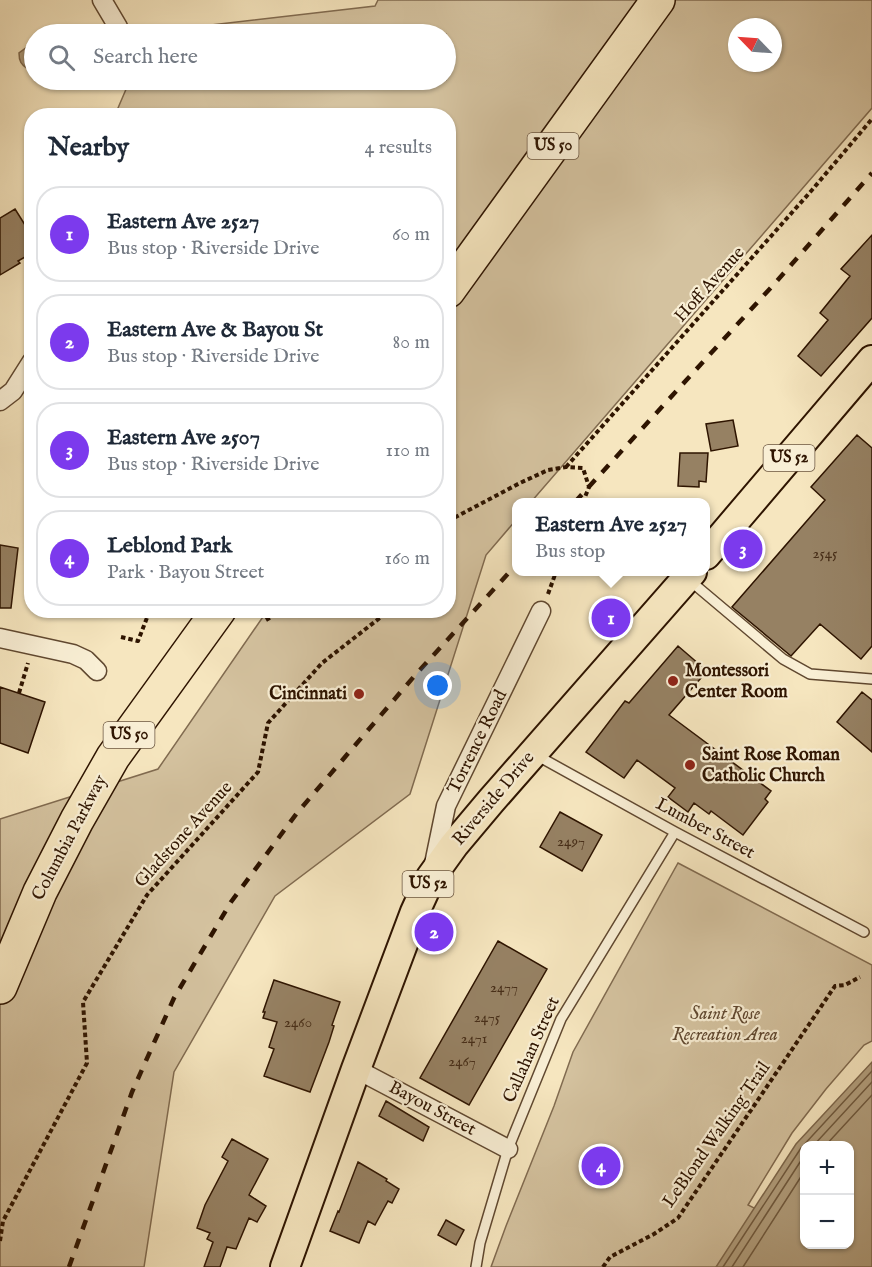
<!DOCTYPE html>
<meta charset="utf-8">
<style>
body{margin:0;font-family:"IM FELL English",serif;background:#f2f2f3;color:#1f2937}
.controls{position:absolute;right:18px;bottom:18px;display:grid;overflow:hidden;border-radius:12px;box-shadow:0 2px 4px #0004}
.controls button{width:54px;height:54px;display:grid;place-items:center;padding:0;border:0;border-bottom:2px solid #e0e1e3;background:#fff;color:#1f2937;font:30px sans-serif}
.compass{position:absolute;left:728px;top:18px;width:54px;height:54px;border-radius:50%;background:#fff;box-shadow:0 2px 4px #0004;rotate:295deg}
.you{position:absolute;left:438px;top:686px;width:21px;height:21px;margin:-15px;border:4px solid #fff;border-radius:50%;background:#1a73e8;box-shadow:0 0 0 9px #1a73e833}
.badge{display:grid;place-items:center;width:39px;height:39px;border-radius:50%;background:#7c3aed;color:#fff;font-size:20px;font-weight:700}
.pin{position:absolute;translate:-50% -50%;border:3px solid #fff;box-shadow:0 2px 6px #0006}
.popup{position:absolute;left:512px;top:498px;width:198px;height:78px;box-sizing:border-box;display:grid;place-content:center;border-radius:12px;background:#fff;filter:drop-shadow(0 2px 4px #0005);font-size:20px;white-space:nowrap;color:#747a83}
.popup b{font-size:22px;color:#1f2937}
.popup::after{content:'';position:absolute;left:50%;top:100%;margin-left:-12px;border:12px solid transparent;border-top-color:#fff}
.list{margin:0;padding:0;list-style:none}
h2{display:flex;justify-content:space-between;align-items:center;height:78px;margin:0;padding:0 24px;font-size:26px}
h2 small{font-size:20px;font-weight:400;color:#747a83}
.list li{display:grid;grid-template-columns:39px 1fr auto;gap:18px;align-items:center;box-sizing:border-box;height:96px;margin:0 12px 12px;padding:0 12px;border:2px solid #e0e1e3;border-radius:24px}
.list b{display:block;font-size:22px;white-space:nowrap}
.list p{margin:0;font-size:20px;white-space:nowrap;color:#747a83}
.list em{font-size:20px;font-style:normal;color:#747a83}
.icon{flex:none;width:33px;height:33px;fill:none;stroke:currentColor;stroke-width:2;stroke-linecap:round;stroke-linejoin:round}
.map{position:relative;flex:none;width:872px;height:1267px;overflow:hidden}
.search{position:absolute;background:#fff;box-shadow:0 2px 4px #0004;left:24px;top:24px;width:432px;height:66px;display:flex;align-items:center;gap:15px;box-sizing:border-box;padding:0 21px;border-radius:33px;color:#747a83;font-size:22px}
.panel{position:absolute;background:#fff;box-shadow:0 2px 4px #0004;left:24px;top:108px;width:432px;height:510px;border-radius:24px}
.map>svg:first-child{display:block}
</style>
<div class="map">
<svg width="872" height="1267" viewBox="0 0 872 1267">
<rect width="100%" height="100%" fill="#f6e6bf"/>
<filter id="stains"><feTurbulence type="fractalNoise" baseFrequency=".00333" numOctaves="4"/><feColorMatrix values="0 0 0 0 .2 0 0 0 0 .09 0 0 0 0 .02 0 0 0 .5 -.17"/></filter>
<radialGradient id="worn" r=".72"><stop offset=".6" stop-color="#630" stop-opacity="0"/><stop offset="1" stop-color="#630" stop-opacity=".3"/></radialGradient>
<!-- green -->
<path fill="#d4c29f" stroke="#816b50" stroke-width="1.5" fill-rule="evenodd" d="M378 0H872V108L531 502H516V520L486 555 410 794 275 896 174 1072 144 1267H0V819L158 769 267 611 448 610V116L115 115 130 80H446V34H150L151 32 375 6ZM737 27H773V63H737Z
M678 863 872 965V1041L864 1045 826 1089 792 1133 748 1205 804 1233 794 1267H491L506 1226 554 1106 573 1052Z"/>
<!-- water -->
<path fill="#b29f7e" stroke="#7d674c" stroke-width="1.5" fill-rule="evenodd" d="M34 42V65L28 69C21 65 19 61 19 53Z
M872 1062V1267H716L796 1144ZM804 1146H850V1244H804Z"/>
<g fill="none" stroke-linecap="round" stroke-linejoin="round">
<!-- shore -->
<path stroke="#705a3f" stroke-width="1.5" d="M813 1146 872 1082
M825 1146 872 1095
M723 1267 801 1148 872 1071
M732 1267 804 1156
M743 1267 804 1172"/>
</g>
<!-- building -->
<path fill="#968163" stroke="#2e1400" stroke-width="1.5" d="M15 209 32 236V253L18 261 20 263 0 275V218Z
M872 235V318L821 376 798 356 828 320 820 313 850 276 841 269Z
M733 420 738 446 711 451 706 424Z
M857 435 872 448V646L861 659 820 624 791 656 732 607 825 500 811 487Z
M680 453H708L706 482 699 481V487L678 486Z
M0 545 18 548 11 608H0Z
M678 646 707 671 669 715 771 791 765 799 768 802 743 835 711 811 709 814 694 803 688 812 668 797 675 788 637 760 624 778 586 752 625 701 629 703Z
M0 687 45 702 28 753 0 743Z
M862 692 872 700V752L837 722Z
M560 812 602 835 582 871 540 847Z
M498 941 547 969 469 1105 420 1078Z
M274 980 340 1002 332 1025 334 1026 329 1042 310 1092 264 1076 274 1049 269 1047 277 1022 263 1018 265 1012H263Z
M386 1101 429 1127 423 1141 379 1116Z
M232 1139 268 1159 249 1195 266 1206 257 1222 249 1218 236 1249 227 1247 220 1267H204L213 1242 207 1239 210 1233 197 1228 205 1205 228 1161 222 1157Z
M358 1162 387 1179 386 1181 399 1189 392 1203 388 1201 375 1225 368 1221 359 1243 330 1231 338 1211 339 1212Z
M446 1220 464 1230 456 1245 438 1235Z"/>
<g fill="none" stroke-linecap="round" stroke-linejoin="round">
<!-- lane casing -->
<g stroke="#604830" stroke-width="12">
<path id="lane" d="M688 579 783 659 810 674 872 679
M536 755 675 832 864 932
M476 1267 480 1243 508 1149 561 1019 675 832"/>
</g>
<!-- street casing -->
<g stroke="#604830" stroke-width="21">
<path id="street" d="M102 0 118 27
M0 401 13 391 32 361
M0 638 73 654 86 660 97 671
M434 864 446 806 541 611
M356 1069 508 1149"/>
</g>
<!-- primary casing -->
<g stroke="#2e1400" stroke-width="32">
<path id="primary" d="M706 555 872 360
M285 1267 356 1069 415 912 431 877 454 845 491 801 692 572"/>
</g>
<!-- highway casing -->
<g stroke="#2e1400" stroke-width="36">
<path id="highway" d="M448 291 658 0
M0 987 40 892 77 820 113 757 219 610"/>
</g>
<!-- path -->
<path stroke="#2e1400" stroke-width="4" stroke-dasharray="4.5 3" stroke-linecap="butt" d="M566 467 812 190 872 119
M448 521 520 483 548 470 566 467 583 468 589 487 583 502
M548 594 556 572
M266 620 283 610
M121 637 138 641 150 610
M19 693 28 663
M0 1241 3 1221 87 1063 83 1002 147 895 258 772 268 723 322 663 381 617 386 610
M603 1267 610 1257 654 1234 678 1218 835 986 845 985 860 977"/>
<!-- lane -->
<use href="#lane" stroke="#f9efd5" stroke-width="9"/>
<!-- street -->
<use href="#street" stroke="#f9efd5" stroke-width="18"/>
<!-- primary -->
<use href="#primary" stroke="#f6e6bf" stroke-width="28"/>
<!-- highway -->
<use href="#highway" stroke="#f6e6bf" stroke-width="33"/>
<!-- rail -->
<path stroke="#2e1400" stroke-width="4.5" stroke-dasharray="10 10" stroke-linecap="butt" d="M575 502 776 282 872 173
M69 1267 132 1092 174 998 231 902 297 813 417 673 516 565"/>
</g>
<!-- markers -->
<g fill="#8f2418" stroke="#f9efd5" stroke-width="2">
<circle cx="673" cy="681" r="6"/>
<circle cx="359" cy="694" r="6"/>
<circle cx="690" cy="765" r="6"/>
</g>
<g text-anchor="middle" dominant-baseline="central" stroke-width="4.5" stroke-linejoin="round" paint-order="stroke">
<!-- number labels -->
<g font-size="15" fill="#482f19">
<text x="825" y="553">2545</text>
<text x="571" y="841">2497</text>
<text x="504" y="987">2477</text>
<text x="487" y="1017">2475</text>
<text x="298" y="1022">2460</text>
<text x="474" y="1038">2471</text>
<text x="462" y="1061">2467</text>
</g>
<!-- shield labels -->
<g fill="#f9efd5" stroke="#6b5640" stroke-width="1.5">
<rect x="527.5" y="133" width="51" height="26" rx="4.5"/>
<rect x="763.5" y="445" width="51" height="26" rx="4.5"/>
<rect x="103.5" y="722" width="51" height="26" rx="4.5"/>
<rect x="402.5" y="871" width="51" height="26" rx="4.5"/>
</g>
<g font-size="16" font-weight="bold" fill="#2e1400">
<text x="553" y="146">US 50</text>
<text x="789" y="458">US 52</text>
<text x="129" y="735">US 50</text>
<text x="428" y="884">US 52</text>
</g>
<!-- street labels -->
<g font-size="18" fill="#2e1400" stroke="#f9efd5">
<text transform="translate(710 285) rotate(-48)">Hoff Avenue</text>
<text transform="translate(478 742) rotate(-64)">Torrence Road</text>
<text transform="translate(494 799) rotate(-50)">Riverside Drive</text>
<text transform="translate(705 829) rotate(28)">Lumber Street</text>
<text transform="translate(184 835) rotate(-48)">Gladstone Avenue</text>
<text transform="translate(70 838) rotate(-62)">Columbia Parkway</text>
<text transform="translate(532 1050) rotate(-66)">Callahan Street</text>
<text transform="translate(432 1109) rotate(28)">Bayou Street</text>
<text transform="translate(717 1135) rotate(-55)">LeBlond Walking Trail</text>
</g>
<!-- poi labels -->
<g font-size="18" font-weight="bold" fill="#2e1400" stroke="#f9efd5" text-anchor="start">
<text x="685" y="671">Montessori<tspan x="685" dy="21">Center Room</tspan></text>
<text x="347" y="694" text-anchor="end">Cincinnati</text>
<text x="702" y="755">Saint Rose Roman<tspan x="702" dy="21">Catholic Church</tspan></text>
</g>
<!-- park labels -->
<g font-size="18" font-style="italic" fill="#604830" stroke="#f9efd5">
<text x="725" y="1014">Saint Rose<tspan x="725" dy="21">Recreation Area</tspan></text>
</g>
</g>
<rect width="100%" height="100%" filter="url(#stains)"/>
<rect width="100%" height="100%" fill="url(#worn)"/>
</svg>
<div class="controls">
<button>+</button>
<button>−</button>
</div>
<svg class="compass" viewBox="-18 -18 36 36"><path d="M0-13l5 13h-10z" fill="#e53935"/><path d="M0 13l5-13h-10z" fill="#747a83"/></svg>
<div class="you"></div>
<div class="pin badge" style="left:611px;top:618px">1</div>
<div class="popup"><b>Eastern Ave 2527</b>Bus stop</div>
<div class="pin badge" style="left:434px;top:932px">2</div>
<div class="pin badge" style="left:743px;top:549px">3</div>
<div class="pin badge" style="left:601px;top:1166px">4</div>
<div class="search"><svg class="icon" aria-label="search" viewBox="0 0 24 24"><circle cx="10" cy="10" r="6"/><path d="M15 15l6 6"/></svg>Search here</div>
<section class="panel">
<h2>Nearby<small>4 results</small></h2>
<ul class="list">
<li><span class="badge">1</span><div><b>Eastern Ave 2527</b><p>Bus stop · Riverside Drive</p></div><em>60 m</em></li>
<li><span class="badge">2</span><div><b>Eastern Ave &amp; Bayou St</b><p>Bus stop · Riverside Drive</p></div><em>80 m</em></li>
<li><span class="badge">3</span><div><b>Eastern Ave 2507</b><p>Bus stop · Riverside Drive</p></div><em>110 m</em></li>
<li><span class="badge">4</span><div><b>Leblond Park</b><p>Park · Bayou Street</p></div><em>160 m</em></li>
</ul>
</section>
</div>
